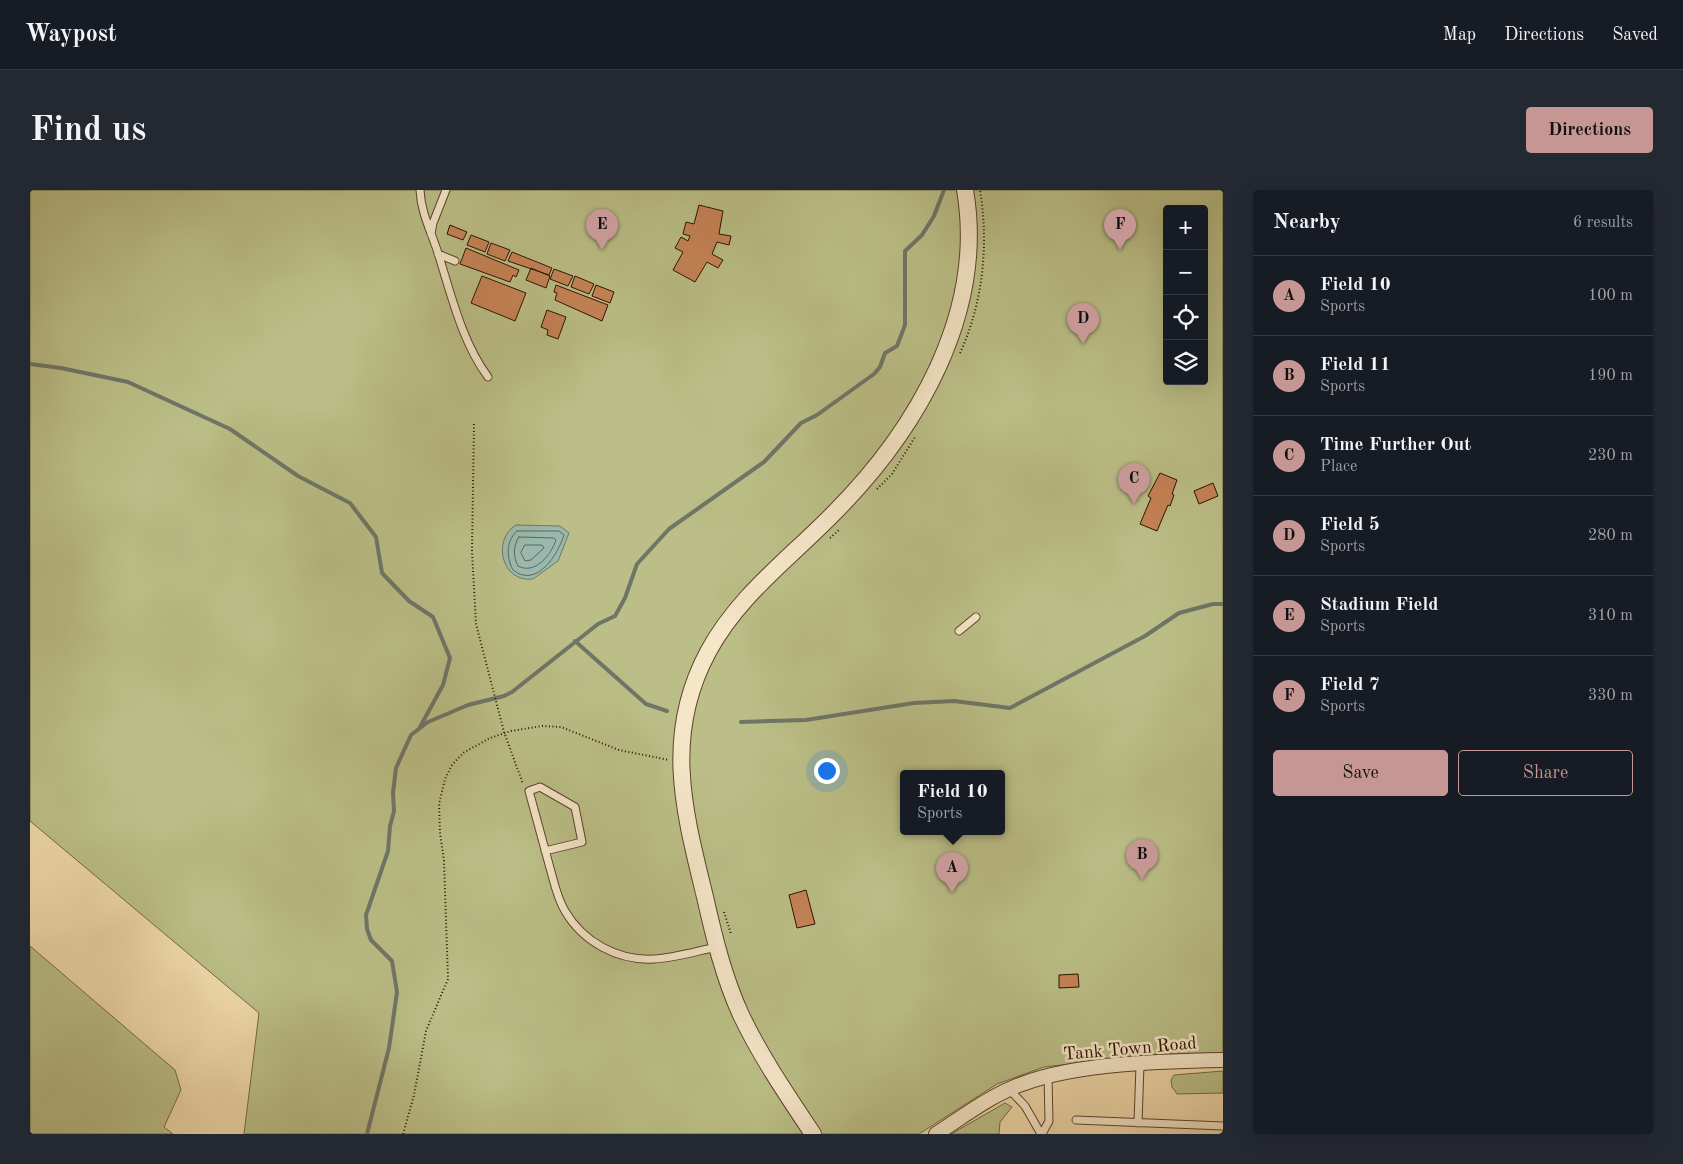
<!DOCTYPE html>
<meta charset="utf-8">
<style>
body{margin:0;font-family:"Old Standard TT",serif;background:#242831;color:#f1f3f6}
.controls{position:absolute;right:15px;top:15px;display:grid;overflow:hidden;border-radius:5px;box-shadow:0 5px 20px #0002}
.controls button{width:45px;height:45px;display:grid;place-items:center;padding:0;border:0;border-bottom:1px solid #363941;background:#171b24;color:#f1f3f6;font:25px sans-serif}
.you{position:absolute;left:796px;top:580px;width:18px;height:18px;margin:-12px;border:4px solid #fff;border-radius:50%;background:#1a73e8;box-shadow:0 0 0 8px #1a73e833}
.badge{display:grid;place-items:center;width:32px;height:32px;border-radius:50%;background:#c59692;color:#111;font-size:16px;font-weight:700}
.pin{position:absolute;translate:-50% -41px;filter:drop-shadow(0 1px 2px #0008)}
.pin::after{content:'';position:absolute;top:26px;width:18px;height:15px;background:inherit;clip-path:polygon(0 0,100% 0,50% 100%)}
.popup{position:absolute;left:870px;top:580px;width:105px;height:65px;box-sizing:border-box;display:grid;place-content:center;border-radius:5px;background:#171b24;filter:drop-shadow(0 1px 4px #0005);font-size:16px;white-space:nowrap;color:#9ea1a6}
.popup b{font-size:19px;color:#f1f3f6}
.popup::after{content:'';position:absolute;left:50%;top:100%;margin-left:-10px;border:10px solid transparent;border-top-color:#171b24}
.list{margin:0;padding:0;list-style:none}
h2{display:flex;justify-content:space-between;align-items:center;height:65px;margin:0;padding:0 20px;font-size:21px}
h2 small{font-size:16px;font-weight:400;color:#9ea1a6}
.list li{display:grid;grid-template-columns:32px 1fr auto;gap:15px;align-items:center;box-sizing:border-box;height:80px;padding:0 20px;border-top:1px solid #363941}
.list b{display:block;font-size:19px;white-space:nowrap}
.list p{margin:0;font-size:16px;white-space:nowrap;color:#9ea1a6}
.list em{font-size:16px;font-style:normal;color:#9ea1a6}
.actions{display:flex;gap:10px;padding:15px 20px}
.actions a{flex:1;padding:11px 0;border:1px solid #c59692;border-radius:5px;text-align:center;font-size:18px;color:#c59692}
.actions .main{background:#c59692;color:#111}
.icon{flex:none;width:28px;height:28px;fill:none;stroke:currentColor;stroke-width:2;stroke-linecap:round;stroke-linejoin:round}
.map{position:relative;flex:none;width:1193px;height:944px;overflow:hidden;border-radius:5px}
header{display:flex;align-items:center;gap:30px;box-sizing:border-box;height:70px;padding:0 25px;background:#171b24;border-bottom:1px solid #363941}
header strong{font-size:24px}
nav{display:flex;gap:28px;margin-inline-start:auto;font-size:18px}
.intro{display:flex;align-items:center;justify-content:space-between;box-sizing:border-box;height:120px;padding:0 30px}
h1{margin:0;font-size:35px}
.button{padding:12px 22px;border-radius:5px;background:#c59692;color:#111;font-size:18px;font-weight:700}
main{display:flex;gap:30px;padding:0 30px}
aside{flex:1;background:#171b24;border-radius:5px;box-shadow:0 5px 20px #0002}
.map>svg:first-child{display:block}
</style>
<header>
<strong>Waypost</strong>
<nav><a>Map</a><a>Directions</a><a>Saved</a></nav>
</header>
<div class="intro"><h1>Find us</h1><a class="button">Directions</a></div>
<main>
<div class="map">
<svg width="1193" height="944" viewBox="0 0 1193 944">
<rect width="100%" height="100%" fill="#efd9aa"/>
<filter id="stains"><feTurbulence type="fractalNoise" baseFrequency=".004" numOctaves="4"/><feColorMatrix values="0 0 0 0 .2 0 0 0 0 .09 0 0 0 0 .02 0 0 0 .5 -.17"/></filter>
<radialGradient id="worn" r=".72"><stop offset=".6" stop-color="#630" stop-opacity="0"/><stop offset="1" stop-color="#630" stop-opacity=".3"/></radialGradient>
<!-- green -->
<path fill="#bbbf87" stroke="#746844" fill-rule="evenodd" d="M0 0H1193V864H1128L1014 877 967 894 889 944H214L229 823 0 631ZM1137 19H1174V191H1137ZM873 584H971V642H873Z
M0 756 145 880 151 900 134 937 143 944H0Z
M1193 881V903L1147 904 1142 897 1141 890 1144 885Z
M975 913 982 917 970 932 969 944H921Z"/>
<!-- water -->
<path fill="#9ab9ae" stroke="#6e7668" d="M486 335 530 336 539 343 528 371 503 389C471 393 462 349 486 335Z"/>
<g fill="none" stroke-linecap="round" stroke-linejoin="round">
<!-- shore -->
<path stroke="#636557" stroke-width="1" d="M487 341H529L534 345C528 364 507 399 483 380 476 367 476 351 487 341Z
M489 347 524 348 526 350C521 365 505 385 488 376 483 366 483 356 489 347Z
M495 355H512L514 358 501 370 495 371 491 363Z"/>
<!-- stream -->
<path stroke="#6e7668" stroke-width="4" d="M0 174 31 178 98 192 200 239 268 286 320 313 346 347 352 383 379 411 403 427 420 468 413 495 390 537
M545 451 616 514 637 521
M711 532 776 530 884 513 924 511 980 518 1115 446 1149 423 1183 414H1193
M337 944 359 858 367 802 362 771 341 750 337 739 336 725 358 661 360 636 364 621 363 603 366 578 381 545 398 532 438 515 474 506 482 502 568 434 585 426 595 408 607 374 639 339 734 272 771 233 787 225 844 184 850 177 855 163 867 156 875 135V61L892 45 904 26 914 0"/>
</g>
<!-- building -->
<path fill="#c68356" stroke="#2c1100" d="M669 15 693 21 689 44 701 46 699 55 687 52 682 64 693 70 688 78 677 72 665 92 643 80 653 62 645 58 651 47 658 51 660 46 653 44 656 32 664 34Z
M420 35 437 42 433 50 417 44Z
M441 45 459 52 455 62 437 55Z
M461 53 480 60 475 71 457 64Z
M436 58 489 80 486 87 483 85 480 92 430 74Z
M482 62 522 78 519 85 478 71Z
M501 78 520 86 516 98 496 90Z
M524 79 543 86 538 96 520 89Z
M452 86 496 103 485 131 441 113Z
M545 86 564 94 559 104 541 97Z
M526 95 578 115 572 131 525 110 527 103 524 102Z
M566 95 584 102 580 113 562 106Z
M517 120 536 127 528 149 517 145 518 140 511 137Z
M1130 283 1147 290 1142 304 1144 305 1140 316 1138 315 1127 341 1110 334 1121 308 1118 306Z
M1183 293 1188 306 1169 314 1164 301Z
M776 700 785 734 767 738 759 705Z
M1048 784 1049 797 1029 798V785Z"/>
<g fill="none" stroke-linecap="round" stroke-linejoin="round">
<!-- service casing -->
<g stroke="#5d432a" stroke-width="9">
<path id="service" d="M390 0C391 23 401 41 408 63 421 104 432 152 458 187
M401 44 403 33 416 0
M408 64 425 71
M929 441 946 427
M515 661 552 652 545 617 510 597 499 601C506 627 513 652 520 678 524 692 527 708 535 721 553 752 588 771 624 769 645 768 667 761 687 757
M979 899 995 916 1011 944
M1046 930 1193 936
M1108 933 1110 875
M1012 944 1019 931 1018 886"/>
</g>
<!-- minor casing -->
<g stroke="#5d432a" stroke-width="16">
<path id="minor" d="M906 944C934 926 961 905 992 894 1047 873 1134 871 1193 870"/>
</g>
<!-- tertiary casing -->
<g stroke="#5d432a" stroke-width="18">
<path id="tertiary" d="M783 944C757 905 731 867 711 825 694 788 684 747 675 707 654 621 633 546 678 462 708 406 759 369 803 324 887 240 956 122 935 0"/>
</g>
<!-- path -->
<path stroke="#2c1100" stroke-width="2" stroke-dasharray="1 2.5" stroke-linecap="butt" d="M930 163C953 113 959 55 950 0
M444 234 442 361 446 434 474 542 493 594
M847 299 862 284 885 247
M800 348 810 339
M694 722 701 744
M373 944 384 905 396 841 418 789 414 671 410 643 409 614 415 589 422 575 433 563 460 548 481 541 512 536 531 537 589 560 639 570"/>
<!-- service -->
<use href="#service" stroke="#f5e6c8" stroke-width="7"/>
<!-- minor -->
<use href="#minor" stroke="#f5e6c8" stroke-width="14"/>
<!-- tertiary -->
<use href="#tertiary" stroke="#f5e6c8" stroke-width="16"/>
</g>
<g text-anchor="middle" dominant-baseline="central" stroke-width="5" stroke-linejoin="round" paint-order="stroke">
<!-- street labels -->
<g font-size="18" fill="#2c1100" stroke="#f5e6c8">
<text transform="translate(1100 859) rotate(-5)">Tank Town Road</text>
</g>
</g>
<rect width="100%" height="100%" filter="url(#stains)"/>
<rect width="100%" height="100%" fill="url(#worn)"/>
</svg>
<div class="controls">
<button>+</button>
<button>−</button>
<button><svg class="icon" aria-label="locate" viewBox="0 0 24 24"><circle cx="12" cy="12" r="6"/><path d="M12 2v4M12 18v4M2 12h4M18 12h4"/></svg></button>
<button><svg class="icon" aria-label="layers" viewBox="0 0 24 24"><path d="M12 4l9 5-9 5-9-5zM3 14l9 5 9-5"/></svg></button>
</div>
<div class="you"></div>
<div class="pin badge" style="left:922px;top:703px">A</div>
<div class="popup"><b>Field 10</b>Sports</div>
<div class="pin badge" style="left:1112px;top:690px">B</div>
<div class="pin badge" style="left:1104px;top:314px">C</div>
<div class="pin badge" style="left:1053px;top:154px">D</div>
<div class="pin badge" style="left:572px;top:60px">E</div>
<div class="pin badge" style="left:1090px;top:60px">F</div>
</div>
<aside>
<h2>Nearby<small>6 results</small></h2>
<ul class="list">
<li><span class="badge">A</span><div><b>Field 10</b><p>Sports</p></div><em>100 m</em></li>
<li><span class="badge">B</span><div><b>Field 11</b><p>Sports</p></div><em>190 m</em></li>
<li><span class="badge">C</span><div><b>Time Further Out</b><p>Place</p></div><em>230 m</em></li>
<li><span class="badge">D</span><div><b>Field 5</b><p>Sports</p></div><em>280 m</em></li>
<li><span class="badge">E</span><div><b>Stadium Field</b><p>Sports</p></div><em>310 m</em></li>
<li><span class="badge">F</span><div><b>Field 7</b><p>Sports</p></div><em>330 m</em></li>
</ul>
<div class="actions"><a class="main">Save</a><a>Share</a></div>
</aside>
</main>
